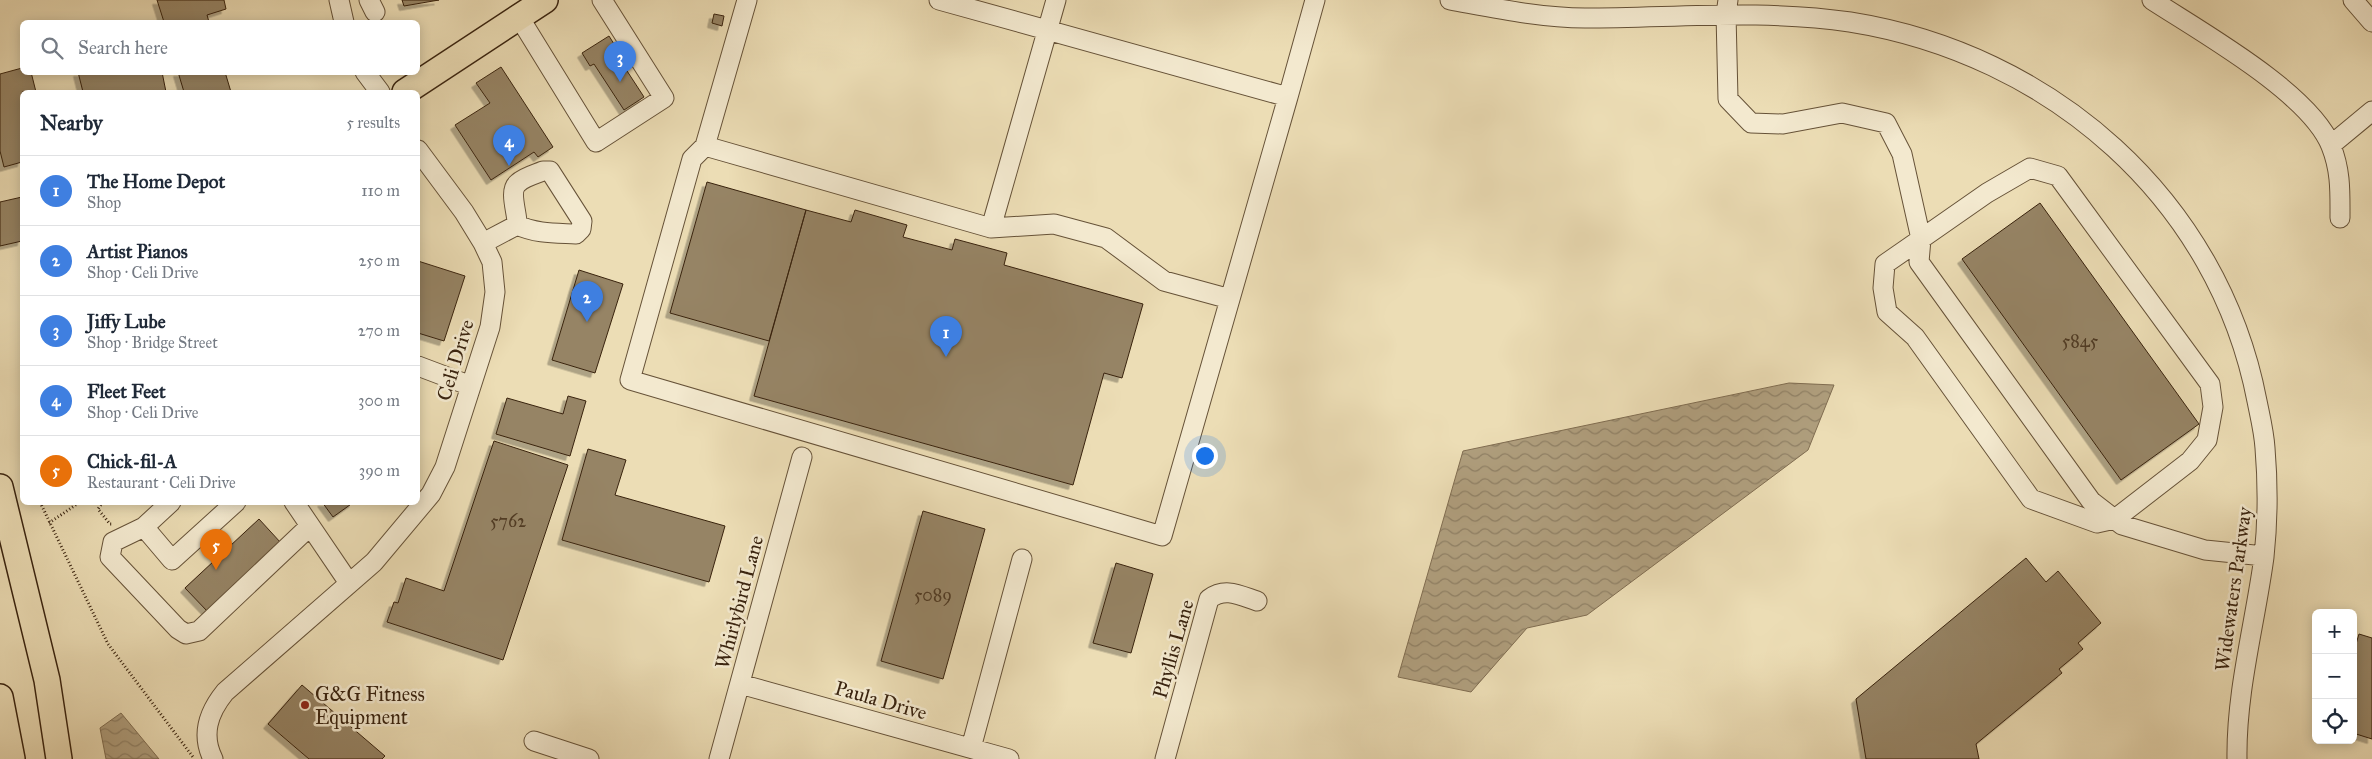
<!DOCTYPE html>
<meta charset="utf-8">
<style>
body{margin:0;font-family:"IM FELL Great Primer",serif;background:#f2f2f3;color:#1f2937}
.controls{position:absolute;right:15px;bottom:15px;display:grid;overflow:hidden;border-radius:8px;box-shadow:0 2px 12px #0003}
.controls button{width:45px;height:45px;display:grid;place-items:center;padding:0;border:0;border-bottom:1px solid #e0e1e3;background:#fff;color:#1f2937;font:25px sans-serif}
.you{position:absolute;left:1204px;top:455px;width:18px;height:18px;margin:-12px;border:4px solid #fff;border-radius:50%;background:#1a73e8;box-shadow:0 0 0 8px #1a73e833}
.badge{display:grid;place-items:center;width:32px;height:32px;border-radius:50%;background:#db2777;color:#fff;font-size:16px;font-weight:700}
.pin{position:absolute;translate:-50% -41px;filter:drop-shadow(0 1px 2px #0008)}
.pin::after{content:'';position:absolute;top:26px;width:18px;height:15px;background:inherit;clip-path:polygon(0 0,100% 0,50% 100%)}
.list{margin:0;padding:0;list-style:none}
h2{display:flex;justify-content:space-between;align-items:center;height:65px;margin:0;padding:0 20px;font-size:21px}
h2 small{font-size:16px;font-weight:400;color:#747a83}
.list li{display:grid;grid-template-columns:32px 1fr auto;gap:15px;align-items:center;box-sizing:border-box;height:70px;padding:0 20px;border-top:1px solid #e0e1e3}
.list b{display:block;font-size:19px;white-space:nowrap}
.list p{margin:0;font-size:16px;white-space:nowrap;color:#747a83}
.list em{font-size:16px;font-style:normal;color:#747a83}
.icon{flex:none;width:28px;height:28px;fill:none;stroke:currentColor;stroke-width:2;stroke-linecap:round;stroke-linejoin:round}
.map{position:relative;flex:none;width:2372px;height:759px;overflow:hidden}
.search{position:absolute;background:#fff;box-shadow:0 2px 12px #0003;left:20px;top:20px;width:400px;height:55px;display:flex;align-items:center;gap:12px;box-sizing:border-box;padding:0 18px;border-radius:8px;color:#747a83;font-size:19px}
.panel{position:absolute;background:#fff;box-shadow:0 2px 12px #0003;left:20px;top:90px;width:400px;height:415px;border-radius:8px}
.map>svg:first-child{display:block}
</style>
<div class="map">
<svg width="2372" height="759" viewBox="0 0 2372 759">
<defs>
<pattern id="water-waves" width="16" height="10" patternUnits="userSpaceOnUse" patternTransform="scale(1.25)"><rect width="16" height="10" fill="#af9e7d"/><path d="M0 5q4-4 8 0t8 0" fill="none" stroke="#8f8065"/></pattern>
<filter id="shadow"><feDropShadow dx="-4.5" dy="4.5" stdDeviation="0" flood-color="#0004"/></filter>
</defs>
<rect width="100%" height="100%" fill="#ecddb5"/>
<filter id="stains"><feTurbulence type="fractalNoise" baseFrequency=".004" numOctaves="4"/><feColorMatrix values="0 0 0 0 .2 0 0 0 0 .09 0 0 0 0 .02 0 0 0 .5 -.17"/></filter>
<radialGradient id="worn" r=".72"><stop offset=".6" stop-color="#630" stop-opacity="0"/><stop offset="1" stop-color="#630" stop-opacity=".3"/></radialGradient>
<!-- water -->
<path fill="url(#water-waves)" stroke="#806d51" d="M1789 383 1834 385 1808 450 1587 615 1527 628 1471 692 1398 677 1463 451Z
M121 713 159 759H106L100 728Z"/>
<!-- building -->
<path fill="#968465" stroke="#39230f" filter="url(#shadow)" d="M157 0H224L226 9 207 15 209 22H164Z
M402 0H439L404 6Z
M714 14 724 16 722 26 712 23Z
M609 36 619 52 616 54 644 97 624 110 594 64 590 66 582 53Z
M501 67 553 147 538 157 534 152 491 180 455 125 490 103 476 83Z
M22 68V72H31L36 92H22V162L4 167 0 151V74Z
M78 72H162L166 92H83Z
M178 72H225L231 92H184Z
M707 182 806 210 769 341 670 313Z
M22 197V241L0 246V202Z
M2040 203 2199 424 2121 480 1962 259Z
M806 210 851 222 855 210 907 225 903 237 952 250 955 239 1007 253 1004 265 1143 304 1122 378 1104 373 1073 485 754 396Z
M418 261 465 276 444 341 418 333Z
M579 270 623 284 595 373 552 360Z
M568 396 586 401 570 456 496 434 507 398 563 414Z
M494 441 568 465 503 660 387 622 394 602 398 603 406 578 444 591Z
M588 449 626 460 615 495 725 526 709 582 562 540Z
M322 502H354L333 517Z
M923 511 985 529 943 679 881 661Z
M259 519 281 543 208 612 185 588Z
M2026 558 2046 582 2058 571 2101 623 2078 643 2083 649 2059 669 2062 673 1976 744 1979 759H1866L1856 699Z
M1116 563 1153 574 1131 653 1093 643Z
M2359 634 2372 638V739L2353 733V654Z
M302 685 385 756 382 759H309L268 724Z"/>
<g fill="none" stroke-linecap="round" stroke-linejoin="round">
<!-- minor casing -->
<g stroke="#665238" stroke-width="21">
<path id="minor" d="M339 0 344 22
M369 0 375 12
M747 0 705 146 991 228 1056 0
M939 0 1288 97 1315 0
M1450 0C1494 8 1540 18 1585 18 1673 18 1762 9 1850 22 2051 54 2218 199 2257 401 2260 416 2264 432 2265 448 2268 484 2268 520 2264 557 2255 624 2236 691 2237 759
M1728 0 1726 14 1728 99 1751 123 1783 124 1842 113 1886 123 1902 154 1921 239 1885 264 1883 288 1887 312 1915 337 2031 499 2097 523 2115 519 2190 461 2207 440 2213 407 2210 384 2058 176 2030 168 1987 193 1921 239 1919 262 2091 501 2122 525 2205 550 2264 556
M2152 0C2201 32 2310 93 2331 146 2341 171 2340 192 2340 218
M2353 0 2372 22
M519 17 596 142 664 98 602 0
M365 72 380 92
M2331 145 2372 111
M705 146 692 159 630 380 1162 536 1288 97
M543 171H550L582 221 581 229 576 234C555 233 537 234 517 225 518 214 508 191 518 183 524 177 536 174 543 171Z
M991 228 1054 224 1106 238 1164 281 1230 299
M483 243 517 225
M418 366 471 386
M171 502 144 527 172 560 236 502
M294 502 349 583
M144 527 113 542 110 557 178 629 186 634 199 631 310 526
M740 684 1009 759
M534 741 589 759
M971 748 1022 559
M213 759C201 735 208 713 225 692L374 562 431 494 445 467 490 327 495 292 492 262 483 243 464 212 418 150
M719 759 802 457
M1165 759 1209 599C1225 587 1239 595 1257 601"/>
</g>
<!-- major casing -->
<g stroke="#39230f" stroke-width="28">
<path id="major" d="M405 92 545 0
M0 487 47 680 59 759
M0 697 12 759"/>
</g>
<!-- path -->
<path stroke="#39230f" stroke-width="3" stroke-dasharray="1 2.5" stroke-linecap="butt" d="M40 502 108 644 193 757
M103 502 98 509 110 524H112
M49 523 80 502"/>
<!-- minor -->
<use href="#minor" stroke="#f3e9cf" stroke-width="19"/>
<!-- major -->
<use href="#major" stroke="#ecddb5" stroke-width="25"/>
</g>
<!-- markers -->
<circle fill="#8f2418" stroke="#f3e9cf" stroke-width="2" cx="305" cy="705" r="5"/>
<g text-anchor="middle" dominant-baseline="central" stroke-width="5" stroke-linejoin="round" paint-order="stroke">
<!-- number labels -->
<g font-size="18" fill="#503b24">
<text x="2080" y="341">5845</text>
<text x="508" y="521">5762</text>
<text x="933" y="595">5089</text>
</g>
<!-- street labels -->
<g font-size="20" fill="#39230f" stroke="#f3e9cf">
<text transform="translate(455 360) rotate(-73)">Celi Drive</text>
<text transform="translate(2233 589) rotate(-82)">Widewaters Parkway</text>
<text transform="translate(739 602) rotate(-75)">Whirlybird Lane</text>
<text transform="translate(1173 649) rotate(-74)">Phyllis Lane</text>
<text transform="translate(881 700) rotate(16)">Paula Drive</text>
</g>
<!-- poi labels -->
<g font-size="20" fill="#39230f" stroke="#f3e9cf" text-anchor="start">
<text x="315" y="694">G&amp;G Fitness<tspan x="315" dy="23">Equipment</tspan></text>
</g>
</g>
<rect width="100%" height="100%" filter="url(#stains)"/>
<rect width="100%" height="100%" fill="url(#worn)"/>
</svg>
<div class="controls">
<button>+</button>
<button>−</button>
<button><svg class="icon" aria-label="locate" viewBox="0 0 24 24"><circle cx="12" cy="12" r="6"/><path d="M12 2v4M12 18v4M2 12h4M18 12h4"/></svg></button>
</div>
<div class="you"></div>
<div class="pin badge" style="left:946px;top:357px;background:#3f7fe0">1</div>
<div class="pin badge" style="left:587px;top:322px;background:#3f7fe0">2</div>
<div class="pin badge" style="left:620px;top:82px;background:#3f7fe0">3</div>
<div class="pin badge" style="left:509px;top:166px;background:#3f7fe0">4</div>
<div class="pin badge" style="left:216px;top:570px;background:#e8710a">5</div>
<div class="search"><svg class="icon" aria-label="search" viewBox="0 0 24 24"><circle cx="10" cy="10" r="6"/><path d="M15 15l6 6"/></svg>Search here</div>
<section class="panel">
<h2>Nearby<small>5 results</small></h2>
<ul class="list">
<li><span class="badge" style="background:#3f7fe0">1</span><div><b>The Home Depot</b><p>Shop</p></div><em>110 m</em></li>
<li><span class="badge" style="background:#3f7fe0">2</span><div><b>Artist Pianos</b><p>Shop · Celi Drive</p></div><em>250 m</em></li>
<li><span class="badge" style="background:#3f7fe0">3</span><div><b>Jiffy Lube</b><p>Shop · Bridge Street</p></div><em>270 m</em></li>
<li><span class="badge" style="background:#3f7fe0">4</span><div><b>Fleet Feet</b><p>Shop · Celi Drive</p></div><em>300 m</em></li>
<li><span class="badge" style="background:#e8710a">5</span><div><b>Chick-fil-A</b><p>Restaurant · Celi Drive</p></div><em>390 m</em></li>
</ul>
</section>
</div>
